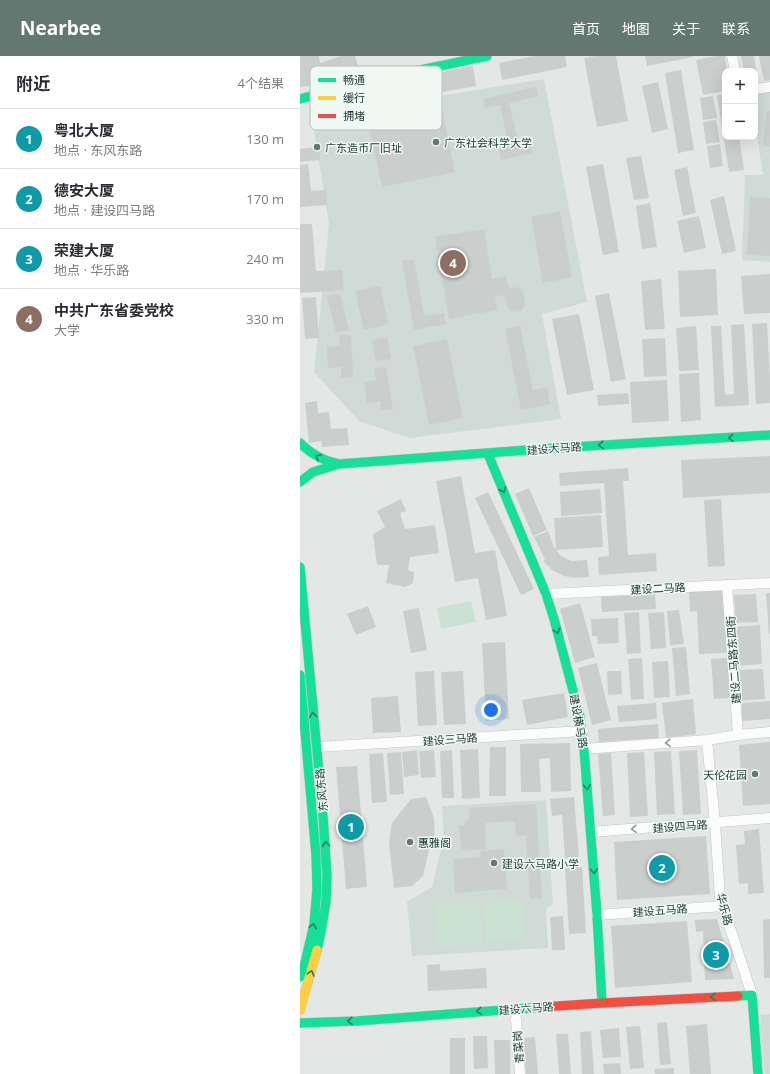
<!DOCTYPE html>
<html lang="zh">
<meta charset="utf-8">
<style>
body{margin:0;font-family:"Open Sans","Noto Sans SC",sans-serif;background:#f7f7f7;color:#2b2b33}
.controls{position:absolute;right:12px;top:12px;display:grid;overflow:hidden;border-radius:8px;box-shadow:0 4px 16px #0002}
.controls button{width:36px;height:36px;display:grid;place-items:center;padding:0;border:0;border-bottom:1px solid #e1e1e2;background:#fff;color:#2b2b33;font:20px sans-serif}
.you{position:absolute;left:191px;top:654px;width:14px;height:14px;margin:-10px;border:3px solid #fff;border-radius:50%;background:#1a73e8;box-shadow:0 0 0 6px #1a73e833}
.badge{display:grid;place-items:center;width:26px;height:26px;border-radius:50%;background:#647872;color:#fff;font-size:13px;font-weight:700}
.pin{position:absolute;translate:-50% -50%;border:2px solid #fff;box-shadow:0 1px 4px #0006}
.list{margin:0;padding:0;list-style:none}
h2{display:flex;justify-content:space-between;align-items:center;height:52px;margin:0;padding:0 16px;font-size:17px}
h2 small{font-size:13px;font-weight:400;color:#7c7c81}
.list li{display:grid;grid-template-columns:26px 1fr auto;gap:12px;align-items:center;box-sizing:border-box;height:60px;padding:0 16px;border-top:1px solid #e1e1e2}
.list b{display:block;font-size:15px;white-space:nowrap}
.list p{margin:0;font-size:13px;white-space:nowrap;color:#7c7c81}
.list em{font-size:13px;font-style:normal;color:#7c7c81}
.map{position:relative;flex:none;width:470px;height:1018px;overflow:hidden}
header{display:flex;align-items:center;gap:24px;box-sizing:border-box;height:56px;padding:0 20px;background:#647872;color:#fff}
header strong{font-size:19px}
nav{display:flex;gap:22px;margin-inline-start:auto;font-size:14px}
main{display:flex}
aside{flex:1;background:#fff}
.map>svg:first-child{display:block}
</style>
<header>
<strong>Nearbee</strong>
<nav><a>首页</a><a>地图</a><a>关于</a><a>联系</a></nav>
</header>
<main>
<aside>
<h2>附近<small>4个结果</small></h2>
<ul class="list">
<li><span class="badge" style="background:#0f9aa8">1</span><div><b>粤北大厦</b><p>地点 · 东风东路</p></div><em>130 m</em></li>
<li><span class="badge" style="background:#0f9aa8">2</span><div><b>德安大厦</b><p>地点 · 建设四马路</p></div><em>170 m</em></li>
<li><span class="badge" style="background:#0f9aa8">3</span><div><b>荣建大厦</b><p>地点 · 华乐路</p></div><em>240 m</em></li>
<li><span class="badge" style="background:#8d6e63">4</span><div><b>中共广东省委党校</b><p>大学</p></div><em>330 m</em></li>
</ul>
</aside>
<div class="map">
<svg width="470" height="1018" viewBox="0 0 470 1018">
<rect width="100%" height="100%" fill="#e3e8e6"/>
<!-- built -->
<path fill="#d0dad6" d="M244 23 287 246 242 258 261 363 109 382 59 365 14 316 29 168 12 61Z
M470 27V206L442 204 445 119H463L455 66V29Z
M246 744 253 848 246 853 248 892 112 900 107 846 132 831 144 782 142 750Z
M470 958V1018H465L460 959Z"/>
<!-- green -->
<path fill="#cbe2d2" d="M171 545 176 566 141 573 137 552Z
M222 844 225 884 187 886 184 847Z
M179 846 182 889 138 891 136 849Z"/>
<!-- building -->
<path fill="#cacfcd" d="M0 0H19L20 7 41 0H55L60 17 21 29 0 31Z
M235 0H265L267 11 202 24 199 7Z
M296 0H316L328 65 297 71 284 2Z
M345 0H393V1L347 10Z
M416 0H425L427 15H425V35L403 39 396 4Z
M441 0H454L458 26H455V15H444Z
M459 0H470V24L464 25Z
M173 10 176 30 120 40 117 21Z
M381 14 394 94 378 97 365 17Z
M358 26 368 73 352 77 342 30Z
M236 31 238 40 209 47 219 89 230 86 232 97 201 104 199 93 209 91 200 49 185 52 183 43Z
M425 38V81H439L444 114 429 116 417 39Z
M413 40 417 62 403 64 400 42Z
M142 54 155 116 82 131 69 68Z
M467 55H470V91L463 90Z
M416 64 420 86 406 88 403 66Z
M420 88 423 110 410 112 407 90Z
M19 91 20 104 0 106V93Z
M341 100 349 142 334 144 326 102Z
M8 108 11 135 26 134 27 149 0 151V109Z
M303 108 319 196 303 199 286 111Z
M387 111 396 157 383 160 374 114Z
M424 140 436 195 422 198 410 144Z
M450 141 470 142V200L447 199Z
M350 147 357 191 342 193 336 150Z
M260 155 272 221 243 227 231 161Z
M399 160 406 192 384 197 377 165Z
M0 168H12L16 215 42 214 44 234 0 237Z
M184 173 192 223 206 220 209 233 218 231 223 234 225 249 221 255 212 256 208 252 206 243 200 239 195 240 197 254 149 263 135 181Z
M114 203 124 260 144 257 146 268 114 274 102 205Z
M416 213 418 259 380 261 378 215Z
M470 218V257L444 258 441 220Z
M361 223 365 273 345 274 341 225Z
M80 230 88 268 64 274 55 235Z
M40 237 49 274 36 277 27 240Z
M309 237 326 323 311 326 295 240Z
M16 241 19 282 5 283 2 242Z
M279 258 294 334 267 339 252 263Z
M467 267 470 322V347L456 348 452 268Z
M444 268 449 349 415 351 411 270H421L425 339 434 338 431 269Z
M220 270 233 334 247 331 250 348 221 354 205 273Z
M396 270 399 314 379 315 376 272Z
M39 279H51L53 321 41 322V311L28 312 27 291 40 290Z
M87 281 91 303 76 305 72 284Z
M365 282 367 320 344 321 342 283Z
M147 283 163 362 129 369 113 290Z
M86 311 93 353 81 355 80 345 67 347 64 326 76 324 74 313Z
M399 317 401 364 381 366 379 318Z
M367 324 369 365 332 367 330 326Z
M328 337 329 348 298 350 297 339Z
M17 345 18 357 29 356 31 373 47 372 49 389 22 391 21 385 9 387 5 347Z
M470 400V437L383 442 381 404Z
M328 412 329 425H323L328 499 356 497 357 515 299 519 298 501 309 500 304 427 260 430 259 417Z
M161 420 175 497 195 494 207 560 186 564 178 522 155 526 136 425Z
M229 432 247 474 233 480 215 438Z
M300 433 302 457 261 460 260 436Z
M188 436 234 533 221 539 175 442Z
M101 443 106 455 100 457 105 473 135 469 139 497 110 501 108 514 114 516 113 527 105 531 86 527 89 509H77L73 478 85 471 77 455Z
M421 443 425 510 408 511 404 444Z
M301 459 303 491 256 494 254 462Z
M248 475 254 491 261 500 272 505 287 504 289 521 275 522 264 520 252 514 243 505 245 503 234 481Z
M423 532 427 597 399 598 397 555 390 556 389 534Z
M466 537H470V578H469Z
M355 538 356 553 302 556 301 541Z
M456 538 458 566 436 567 434 539Z
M280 547 295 601 275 607 260 553Z
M68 550 76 571 56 579 47 558Z
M119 552 127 594 111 597 103 555Z
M379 554 384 588 370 589 367 555Z
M339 556 341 597 327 598 324 557Z
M364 556 366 592 351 593 348 557Z
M318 562 319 587 298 588 297 580H292L291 563Z
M460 569 462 608 436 610 434 571Z
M205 586 209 663 186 665 182 587Z
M386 591 390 638 376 640 372 592Z
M342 602 344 643 331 644 328 603Z
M428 602 430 642 414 643 411 603Z
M368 605 370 641 354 642 352 606Z
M297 607 311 664 292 669 278 612Z
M463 613 465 643 439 645 437 614Z
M134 615 137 669 118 670 115 616Z
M163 615 166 668 144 669 141 616Z
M307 615H321L322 638 308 639Z
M264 637 268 661 227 669 222 644Z
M98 640 101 676 73 677 71 642Z
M393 643 396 678 366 682 362 647Z
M470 645V663L442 665 441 647Z
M356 647 357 663 319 666 317 650Z
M358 668 359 682 299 686 298 673Z
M470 686V748L443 750 439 689Z
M270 687 271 735 251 736 250 702 239 703 241 736H221L220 688Z
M190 691H206V740H189Z
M178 693 180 742 162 743 160 694Z
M117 694 119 719 104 721 102 696Z
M134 694 136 721 121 722 119 695Z
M152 694 154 742H142L140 695Z
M397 694 401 758 383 759 379 695Z
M371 695 375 758 357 759 354 696Z
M101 696 104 738 90 739 87 697Z
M344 696 348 760 330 761 327 697Z
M83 697 87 746 72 747 69 698Z
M311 697 315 759 303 760 298 698Z
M57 710 67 831 46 833 36 711Z
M126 741 134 762 135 785H131L123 820 112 830 94 832 89 787 92 767 111 743Z
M274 741 279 801 265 802 262 759 252 760 250 743Z
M236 748 242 842 230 843 226 779 216 780 215 765 185 767 186 793 161 795 159 769H164L170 760 169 752Z
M459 773 464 837 448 838V827L439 828 436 789 445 788 444 775Z
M406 780 410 838 317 844 314 786Z
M204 793 207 833 155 837 153 803 181 801 180 795Z
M265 811H282L286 877 269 878Z
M263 860 265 894H252L250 861Z
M417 863 434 923 405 924 403 875 396 876 395 864Z
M470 863V922H464L463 864Z
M387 865 392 926 315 932 311 870Z
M140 908V915L186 912 187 932 128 935 127 909Z
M367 966 371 1008 360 1009 357 967Z
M407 968 411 1018H390L386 970Z
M340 970 344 1012 330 1013 326 971Z
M319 972 321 1001 303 1002 300 974Z
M291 975 294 1018H282L280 976Z
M256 978H268L271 1018H259Z
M173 980H187L188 1012 174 1013Z
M235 981 238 1018H226L223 982Z
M150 982H165V1018H150Z
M194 984H210V1018H195Z
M320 1007 321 1018H304L303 1008Z
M374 1012V1018H355L354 1013Z"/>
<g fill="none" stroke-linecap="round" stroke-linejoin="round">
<!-- street casing -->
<g stroke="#c0c5c3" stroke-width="11">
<path id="street" d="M432 0 435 15
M455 33 470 31
M427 529 438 679
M246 538 470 527
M407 684 415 767 420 841 452 939
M17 691 283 675
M284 693 407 684 438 679 470 676
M291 776 470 762
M297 859 423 850
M216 963 220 1018"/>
</g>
<!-- fast casing -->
<g stroke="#bec6c3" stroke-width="10">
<path id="fast" d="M0 43 68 25 187 0
M0 387C11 398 23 405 39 408
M188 398 246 538 254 563 280 661 284 693 297 859 302 947
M0 426 13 416 39 408 240 393 470 379
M0 511 23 760 27 819 26 846 21 876 17 894
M0 619 16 799 17 833 14 868 5 907 0 921
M438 940 452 939 458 1018
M0 967 57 965 243 951"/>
</g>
<!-- slow casing -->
<g stroke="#bec6c3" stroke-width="10">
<path id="slow" d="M0 954 17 894"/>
</g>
<!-- jam casing -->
<g stroke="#bec6c3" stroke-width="10">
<path id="jam" d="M243 951 302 947 438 940"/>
</g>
<!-- street -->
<use href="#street" stroke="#fbfcfb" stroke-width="10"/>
<!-- fast -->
<use href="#fast" stroke="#16e098" stroke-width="9"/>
<!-- slow -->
<use href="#slow" stroke="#ffcf43" stroke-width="9"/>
<!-- jam -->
<use href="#jam" stroke="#f24e42" stroke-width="9"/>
</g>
<!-- one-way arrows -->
<defs><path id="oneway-chevron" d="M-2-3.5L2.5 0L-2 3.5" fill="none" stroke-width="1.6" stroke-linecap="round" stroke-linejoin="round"/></defs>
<g stroke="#1c8661">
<use href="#oneway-chevron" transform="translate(431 382) rotate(177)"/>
<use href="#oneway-chevron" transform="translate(301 389) rotate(176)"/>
<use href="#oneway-chevron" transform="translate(18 401) rotate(-153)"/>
<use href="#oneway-chevron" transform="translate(203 434) rotate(67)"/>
<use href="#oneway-chevron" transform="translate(257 575) rotate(74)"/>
<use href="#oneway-chevron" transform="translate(13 659) rotate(-96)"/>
<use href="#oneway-chevron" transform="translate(287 731) rotate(86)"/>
<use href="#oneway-chevron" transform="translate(26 788) rotate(-93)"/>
<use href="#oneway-chevron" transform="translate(294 815) rotate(86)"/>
<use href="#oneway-chevron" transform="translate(13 870) rotate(-80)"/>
<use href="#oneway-chevron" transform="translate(11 917) rotate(-74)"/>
<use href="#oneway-chevron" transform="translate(413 941) rotate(177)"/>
<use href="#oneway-chevron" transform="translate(179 955) rotate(175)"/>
<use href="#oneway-chevron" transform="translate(50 965) rotate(177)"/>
</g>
<g stroke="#8e9c98">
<use href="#oneway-chevron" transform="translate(368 687) rotate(176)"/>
<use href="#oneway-chevron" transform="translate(334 773) rotate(176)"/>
</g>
<!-- markers -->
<g fill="#647872" stroke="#f0f8f4" stroke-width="1.5">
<circle cx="136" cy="86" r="4"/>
<circle cx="17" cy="91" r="4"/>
<circle cx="455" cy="718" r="4"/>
<circle cx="110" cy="786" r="4"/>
<circle cx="194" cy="807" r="4"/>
</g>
<g text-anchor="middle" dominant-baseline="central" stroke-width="3" stroke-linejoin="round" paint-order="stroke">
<!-- poi labels -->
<g font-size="11" fill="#203c34" stroke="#f0f8f4" text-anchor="start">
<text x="144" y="86">广东社会科学大学</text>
<text x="25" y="91">广东造币厂旧址</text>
<text x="447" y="718" text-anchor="end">天伦花园</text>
<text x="118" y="786">惠雅阁</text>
<text x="202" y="807">建设六马路小学</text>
</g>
<!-- street labels -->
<g font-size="11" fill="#203c34" stroke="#f0f8f4">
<text transform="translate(254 392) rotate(-4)">建设大马路</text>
<text transform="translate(358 532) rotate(-3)">建设二马路</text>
<text transform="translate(433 604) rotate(-94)">建设二马路东四街</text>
<text transform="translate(279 665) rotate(80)">建设横马路</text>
<text transform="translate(150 683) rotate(-4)">建设三马路</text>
<text transform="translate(21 734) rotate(-95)">东风东路</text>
<text transform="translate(380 770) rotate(-4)">建设四马路</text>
<text transform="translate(425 853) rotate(75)">华乐路</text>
<text transform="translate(360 854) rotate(-4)">建设五马路</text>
<text transform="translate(226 952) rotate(-4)">建设六马路</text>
<text transform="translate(218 991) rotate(-94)">青菜岗</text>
</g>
</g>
<!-- legend -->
<rect x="10" y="10" width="132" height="64" rx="6" fill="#f0f8f4" stroke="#b2c0ba" stroke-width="1"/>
<rect x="18" y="22" width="18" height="4" fill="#16e098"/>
<rect x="18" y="40" width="18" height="4" fill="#ffcf43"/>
<rect x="18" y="58" width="18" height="4" fill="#f24e42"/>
<g font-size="11" fill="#203c34">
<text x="43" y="28">畅通</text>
<text x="43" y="46">缓行</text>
<text x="43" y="64">拥堵</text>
</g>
</svg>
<div class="controls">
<button>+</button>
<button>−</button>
</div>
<div class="you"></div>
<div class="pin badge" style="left:51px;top:771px;background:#0f9aa8">1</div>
<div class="pin badge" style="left:362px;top:812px;background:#0f9aa8">2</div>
<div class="pin badge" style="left:416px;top:899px;background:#0f9aa8">3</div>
<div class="pin badge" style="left:153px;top:207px;background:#8d6e63">4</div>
</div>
</main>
